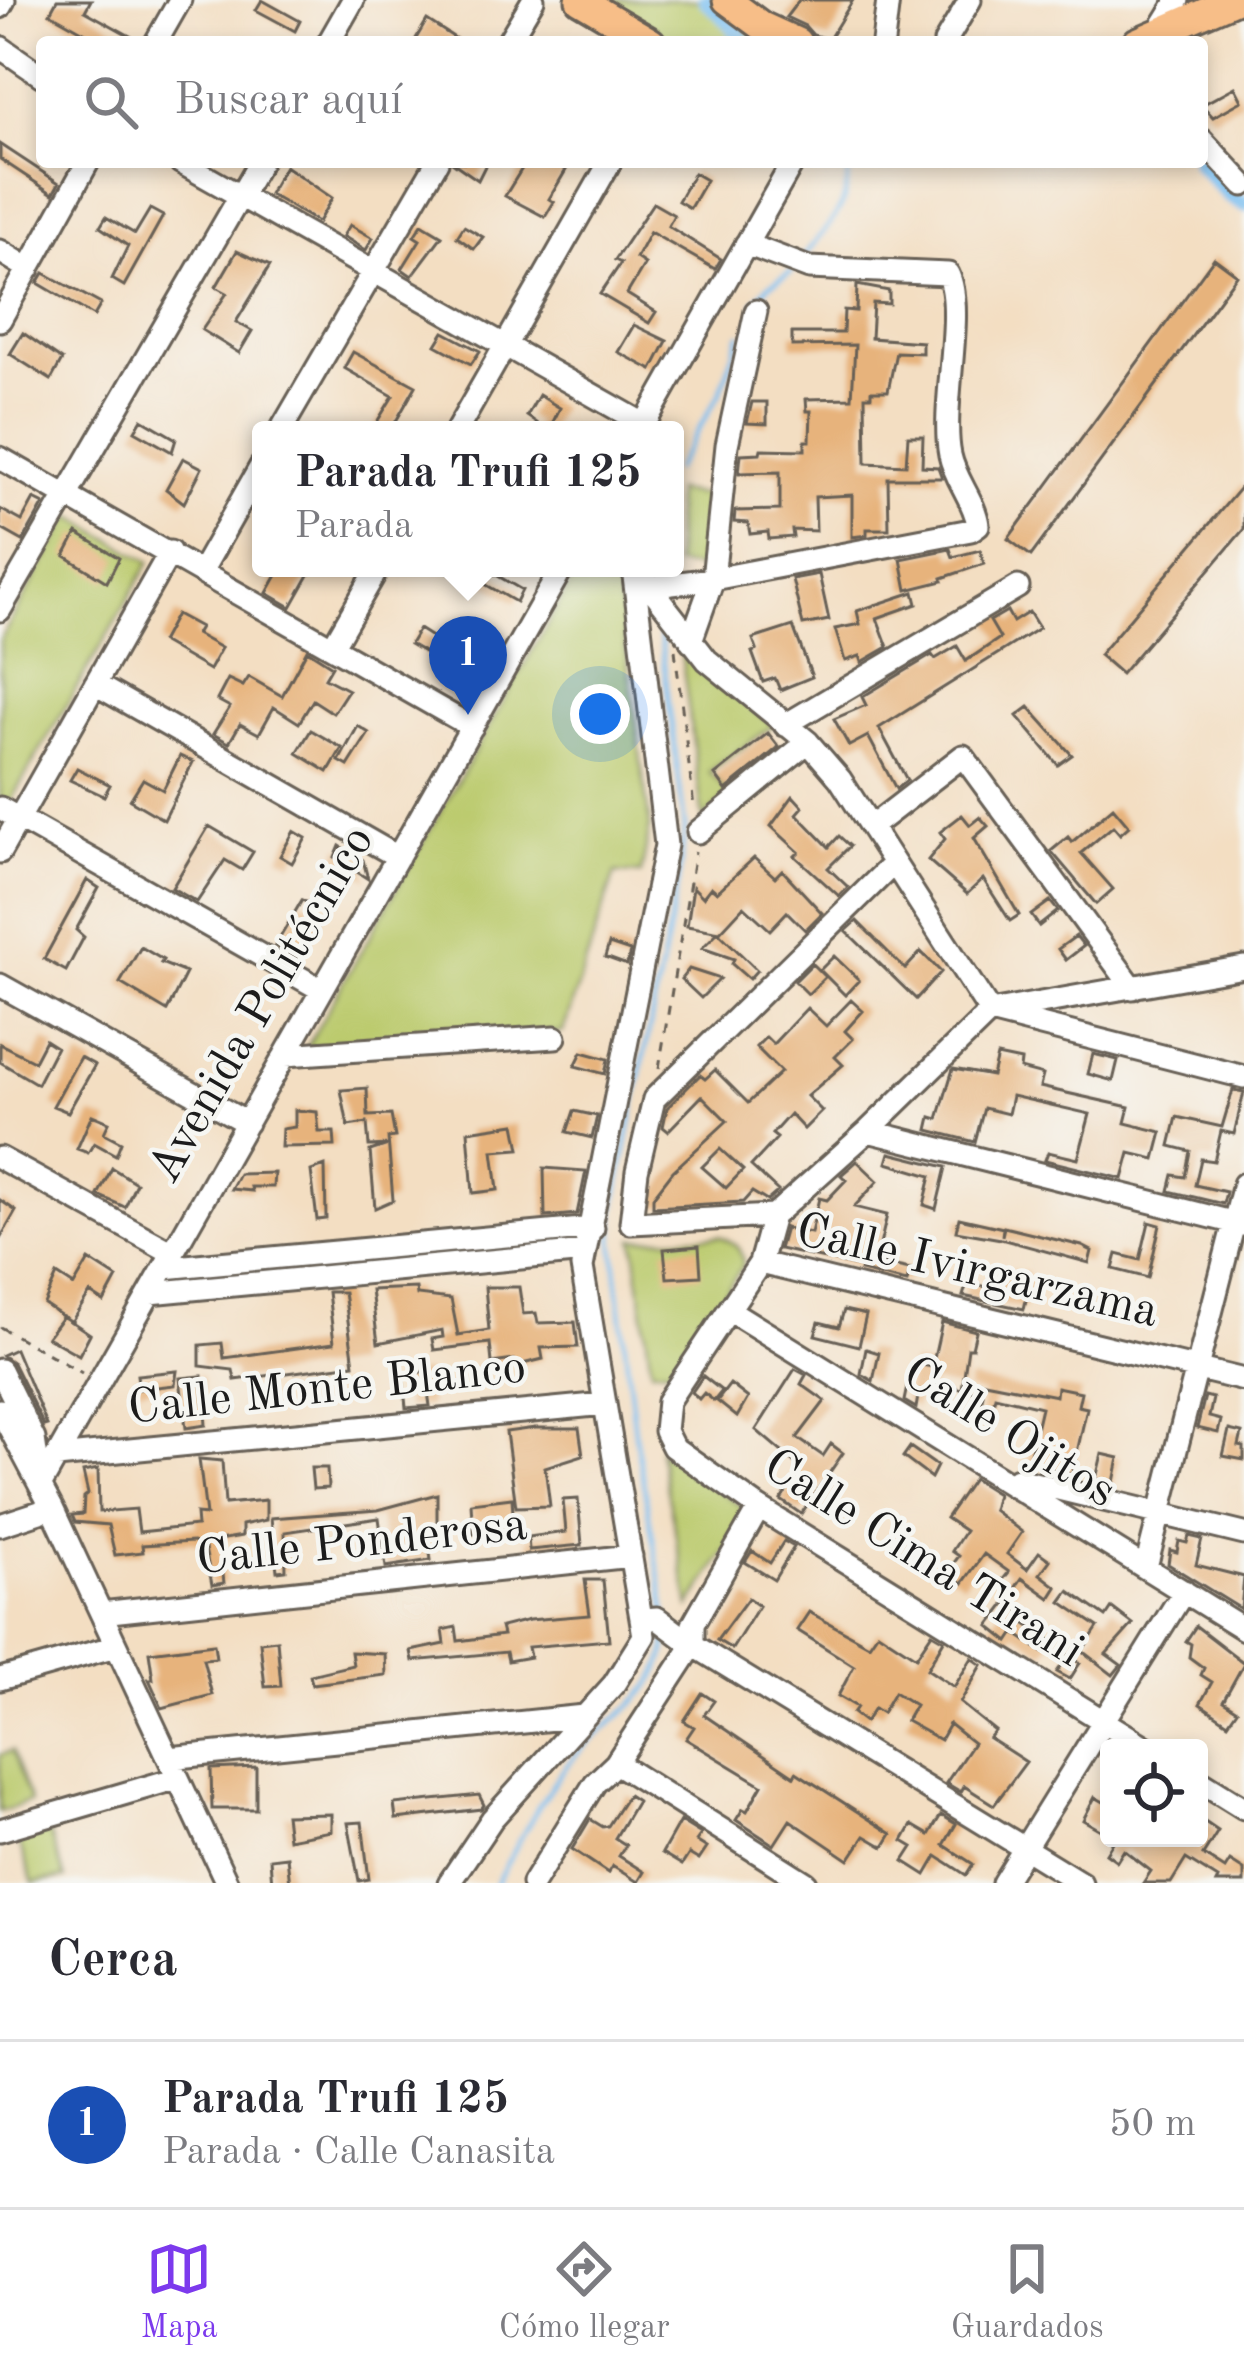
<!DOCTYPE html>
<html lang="es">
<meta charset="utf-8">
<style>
body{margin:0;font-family:"Old Standard TT",serif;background:#f2f2f3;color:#2b2b33}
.controls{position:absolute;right:36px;bottom:36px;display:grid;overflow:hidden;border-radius:12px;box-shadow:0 6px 18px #0003}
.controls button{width:108px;height:108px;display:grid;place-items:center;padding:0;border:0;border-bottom:3px solid #e1e1e2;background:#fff;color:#2b2b33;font:60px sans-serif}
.you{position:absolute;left:600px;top:714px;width:42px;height:42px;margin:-30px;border:9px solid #fff;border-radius:50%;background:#1a73e8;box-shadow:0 0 0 18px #1a73e833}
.badge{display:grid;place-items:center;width:78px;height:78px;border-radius:50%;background:#7c3aed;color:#fff;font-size:39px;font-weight:700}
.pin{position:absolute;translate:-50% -99px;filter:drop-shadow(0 3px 6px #0008)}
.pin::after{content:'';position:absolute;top:63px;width:42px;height:36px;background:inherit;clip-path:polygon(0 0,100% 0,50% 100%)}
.popup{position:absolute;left:252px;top:421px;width:432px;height:156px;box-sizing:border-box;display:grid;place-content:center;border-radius:12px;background:#fff;filter:drop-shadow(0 3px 9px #0005);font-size:39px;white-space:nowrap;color:#7c7c81}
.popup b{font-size:45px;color:#2b2b33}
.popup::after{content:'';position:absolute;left:50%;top:100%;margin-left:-24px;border:24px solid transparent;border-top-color:#fff}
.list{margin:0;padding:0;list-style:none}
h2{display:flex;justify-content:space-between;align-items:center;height:156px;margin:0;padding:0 48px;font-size:51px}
h2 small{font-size:39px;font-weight:400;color:#7c7c81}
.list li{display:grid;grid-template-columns:78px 1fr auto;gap:36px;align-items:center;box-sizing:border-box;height:168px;padding:0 48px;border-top:3px solid #e1e1e2}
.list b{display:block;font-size:45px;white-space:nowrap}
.list p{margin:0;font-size:39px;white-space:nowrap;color:#7c7c81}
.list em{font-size:39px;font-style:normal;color:#7c7c81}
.icon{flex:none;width:66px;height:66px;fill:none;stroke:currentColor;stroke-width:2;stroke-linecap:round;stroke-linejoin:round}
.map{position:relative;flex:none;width:1244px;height:1883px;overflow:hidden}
.search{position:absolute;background:#fff;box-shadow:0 6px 18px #0003;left:36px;right:36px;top:36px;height:132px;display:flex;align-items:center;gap:30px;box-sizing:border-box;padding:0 42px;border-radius:12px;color:#7c7c81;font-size:45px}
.sheet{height:324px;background:#fff}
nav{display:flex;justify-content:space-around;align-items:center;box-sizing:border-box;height:168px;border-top:3px solid #e1e1e2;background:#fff;font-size:33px;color:#7c7c81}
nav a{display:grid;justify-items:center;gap:6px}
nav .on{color:#7c3aed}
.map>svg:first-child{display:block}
</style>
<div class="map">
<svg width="1244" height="1883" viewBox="0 0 1244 1883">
<rect width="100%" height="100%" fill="#f6f6f2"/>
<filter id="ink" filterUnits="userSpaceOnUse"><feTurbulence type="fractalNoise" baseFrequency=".00833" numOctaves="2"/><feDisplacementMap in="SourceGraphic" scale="24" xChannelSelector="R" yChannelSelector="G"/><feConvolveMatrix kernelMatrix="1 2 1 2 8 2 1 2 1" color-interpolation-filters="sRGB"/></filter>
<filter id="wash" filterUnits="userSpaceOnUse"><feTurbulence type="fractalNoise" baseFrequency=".004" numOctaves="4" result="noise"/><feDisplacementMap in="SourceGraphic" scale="48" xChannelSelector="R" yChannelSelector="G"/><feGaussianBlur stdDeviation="2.7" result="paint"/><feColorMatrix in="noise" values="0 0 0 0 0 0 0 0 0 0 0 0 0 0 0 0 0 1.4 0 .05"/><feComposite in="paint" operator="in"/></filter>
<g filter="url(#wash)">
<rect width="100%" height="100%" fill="#f3dec2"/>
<!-- green -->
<path fill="#bbca6d" stroke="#6c7344" stroke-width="3" d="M598 0H714L745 28 771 42H667Z
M675 491 710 496 701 568 675 565Z
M71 516 150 562 9 804 0 799V640Z
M579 568H615L650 827 641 874 615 873 563 1032 306 1048Z
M681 652 774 725 709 772 730 794 703 819Z
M719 1236C734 1242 742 1248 743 1265L675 1368 651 1369 634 1239Z
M659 1450 750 1512 690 1607Z
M12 1751 30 1802 0 1812V1755Z
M47 1827 65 1878 33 1883 17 1838Z"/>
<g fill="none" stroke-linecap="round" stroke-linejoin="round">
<!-- stream -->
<path stroke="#7abff1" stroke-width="4.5" d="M802 259C831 218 847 218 849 162
M754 303 768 286 791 272
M675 469 720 393 740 335
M655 575V568
M657 611 685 827 679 875 614 1211 613 1240 636 1441 666 1613
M496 1883C520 1841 542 1793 574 1757 608 1719 667 1693 667 1636"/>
<!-- canal -->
<path stroke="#7abff1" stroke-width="16" d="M706 0 730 22 744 42
M1198 162 1229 195 1244 204"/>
</g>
<g id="blocks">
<!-- building -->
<path fill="#e7b37b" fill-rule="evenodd" d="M57 0H91L85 11 141 42H87L91 36 50 13Z
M262 0 300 21 295 31 256 10Z
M799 0H853L829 39 813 35 805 26 786 17Z
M427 20 461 42H414Z
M1235 87 1242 101 1213 117 1202 105Z
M0 144 59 183 53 194 0 159Z
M452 162H487L478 180Z
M526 162H552L566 170 549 199 554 202 545 217 505 196Z
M285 166 332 198 318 222 269 194Z
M694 173 706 180 690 208 678 201Z
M653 203 674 215 668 226 721 259 715 269 650 232 636 258 645 264 627 294 656 312 649 323 600 294 621 263 615 260Z
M150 209 163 216 124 286 112 279 128 246 100 227 106 217 135 234Z
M422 224 442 236 412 276 402 269 420 240 414 236Z
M350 225 373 238 366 250 343 236Z
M464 226 483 237 474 249 457 237Z
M237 251 270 266 236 322 252 331 239 353 202 330 227 293 216 287Z
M1214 258 1237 275 1031 556 1008 539Z
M44 273 101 304 94 316 38 283Z
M857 285 889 291V304L873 303 871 338 922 342V353L896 352 888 391H871V396H865L866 463 906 465 908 436H923L922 466 938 467 942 478H888L889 529H867V535L852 537V495L815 497 816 531 792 530 793 537 769 539 768 532 750 534 748 523 734 522 735 511 780 510V472L739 473 741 454 760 453 761 449 805 450V441H810L811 411H807L806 399 852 398 855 345 792 346V333H843L844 310 856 311Z
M634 325 667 341 652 370 618 352Z
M444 332 480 351 471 364 436 345Z
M23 333 62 360 51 380 10 354Z
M353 352 416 386 391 430H372L393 396 344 368Z
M539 395 560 408 549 430H532L537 423 527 416Z
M752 402H767V424L747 423Z
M142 419 176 439 172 452 135 431Z
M183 458 202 468 184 503 166 489Z
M1244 483V529L1121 674 1099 655Z
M34 499 44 504 23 541 0 528V509L22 521Z
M77 533 119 558 107 582 65 556Z
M950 549 953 557 980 550 984 564 942 578 943 581 907 590 901 559Z
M281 568H313L291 607 267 593Z
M457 568H484L522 590 516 602Z
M819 574 829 620 803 625 792 579Z
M914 592 917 604 877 618 888 647 862 662 860 656 845 661 835 629 860 624 857 611Z
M1007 611 1013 622 1029 612 1039 628 879 728 907 780 896 789 868 736 849 746 834 719 866 705 862 697 932 655 935 659 957 646 966 661 1000 638 990 621Z
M176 614 200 627 196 634 221 648 209 670 161 642Z
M793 626 812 677 780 690 775 678 763 682 752 652 757 650 753 639Z
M419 629 441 643 432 657 410 644Z
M307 650 332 666 325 678 348 690 333 713 313 700 299 723 274 707 259 734 240 724 229 743 213 734 230 707 217 700 228 679 243 686 249 677 282 696Z
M1029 707 1072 755 1058 765 1017 716Z
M358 726 369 733 348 766 339 761Z
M311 730 342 748 328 772 297 753Z
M768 733 779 747 726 790 715 775Z
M180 756 193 762 164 820 130 800 143 779 163 790Z
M77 768 110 785 104 796 70 780Z
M793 796 803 807 797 814 829 847 839 836 850 846 828 868 848 887 839 896 795 856 799 852 771 826Z
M1113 807 1129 826 1120 834 1113 826 1081 853 1113 889 1096 904 1051 851 1068 837 1072 842Z
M962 815 970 825 980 817 988 826 974 838 1019 915 1010 921 983 879 967 894 928 860 945 839 940 832Z
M209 826 253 852 242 870 225 860 197 902 172 888Z
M294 831 306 838 292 863 280 856Z
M340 846 363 860 368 879 335 858Z
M754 858 775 877 782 870 822 913 805 930 787 912 770 930 744 906 720 932 687 926 693 887 703 897 711 887 717 892Z
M87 880 99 888 76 930 84 937 66 971 44 959Z
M302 900 326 912 300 960 275 946Z
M1050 901 1058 911 1039 926 1031 915Z
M857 921 905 969 921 952 941 972 916 999 846 931Z
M718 932 757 970 749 979 732 964 734 959 702 948Z
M1076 936 1084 946 1066 960 1058 949Z
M609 944 630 951 627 965 605 957Z
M141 947 163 960 161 963 186 973 167 1011 120 983Z
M834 956 859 980 845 995 820 970Z
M812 964 825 977 808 994 795 981Z
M689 969 720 979 701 998 681 979Z
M851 1000 863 1011 845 1031 853 1039 835 1057 843 1065 807 1096 822 1111 804 1129 790 1114 772 1134 777 1138 751 1166 778 1191 775 1194 767 1201 752 1192 743 1202 653 1207V1197L673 1171 727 1121 702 1096 668 1131 663 1127 667 1108 700 1075 705 1079 715 1070 748 1103 781 1072 756 1047 766 1037 773 1044 807 1008 826 1026ZM720 1149 743 1170 726 1188 702 1167Z
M45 1040 56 1047 37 1084 0 1062V1044L34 1061Z
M582 1052 608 1059 605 1074 575 1066Z
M1093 1054 1118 1060 1113 1081 1088 1074Z
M997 1056 1021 1061 1020 1069 1043 1075 1040 1087 1129 1107 1125 1123 1162 1132 1155 1159 1130 1153 1123 1179 1045 1160 1048 1152 1078 1159 1090 1114 1012 1096 1008 1114 984 1108 975 1142 928 1130 931 1117 938 1119 953 1069 992 1076Z
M80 1057 95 1065 68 1112 53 1106Z
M367 1088 368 1116 391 1115 395 1137 388 1138 393 1200 375 1208 370 1151 388 1145 369 1146 367 1123 348 1126 341 1090Z
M1233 1090 1244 1092 1234 1134 1221 1131 1214 1161 1201 1159 1195 1185 1226 1192 1223 1204 1169 1191 1173 1175 1185 1177 1190 1151 1170 1146 1177 1117 1222 1127Z
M295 1110 317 1112 319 1132H334L335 1146 281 1147 282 1129 295 1127Z
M574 1111 597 1116 592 1138 567 1132Z
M92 1115 109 1122 104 1133 121 1142 116 1155 94 1143 88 1153 77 1149Z
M515 1124 520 1149 493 1151 498 1190 473 1193 468 1131Z
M890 1153 946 1167 936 1209 924 1205 931 1176 887 1163Z
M857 1161 878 1181 854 1207 887 1215 876 1262 910 1269 907 1282 860 1271 861 1267 779 1249 785 1228 811 1233 819 1198 827 1200 846 1180 841 1175Z
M325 1166 326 1219 317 1220 311 1171Z
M112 1168 136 1183 125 1207 98 1195Z
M544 1168 586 1171 577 1214 545 1217Z
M274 1173 273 1187H251L252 1191 231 1189 239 1174Z
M0 1200 16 1211 0 1239Z
M959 1218 1003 1228 1002 1236 1004 1227 1082 1246 1092 1251 1089 1263 1001 1239 956 1231Z
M1149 1222 1160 1225 1148 1278 1113 1269 1117 1254 1140 1260Z
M699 1246 701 1276 667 1278 664 1249Z
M89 1260 117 1278 104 1302 90 1293 71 1322 44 1304 57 1275 74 1286Z
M1003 1268 1028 1273 1027 1277 1031 1278 1024 1309 963 1296 967 1283 998 1289Z
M485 1287H519L523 1314 536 1313 538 1323 575 1322 578 1347 541 1348 543 1359 514 1366V1360L492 1363 490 1343 434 1350 432 1339 443 1337 442 1330 378 1343 371 1290 416 1288 417 1295 451 1299 458 1335 489 1330Z
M328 1292H344L354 1364 235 1380 233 1370 200 1366V1345L222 1343 224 1358 334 1343Z
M844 1310 866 1315 859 1346 815 1335 819 1322 839 1327Z
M63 1316 90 1334 79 1355 47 1337Z
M942 1322 976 1331 972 1348H968L962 1389 933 1383 931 1393 919 1391 916 1408 904 1401 912 1363 932 1367Z
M15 1349 47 1425 44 1426 13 1363 2 1355Z
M866 1349 879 1353 873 1381 861 1374Z
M795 1369 806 1375 801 1384 825 1401 797 1438 823 1456 831 1444 843 1453 801 1514 781 1500 801 1468 756 1430Z
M177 1371 175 1385 139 1389 137 1375Z
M425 1371 430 1406 406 1408 403 1377Z
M202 1376 206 1425 186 1428 180 1378Z
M703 1376 722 1391 714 1401 704 1393 699 1399 692 1392Z
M969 1379 1056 1396 1057 1387 1081 1392 1078 1406 1087 1408 1072 1474 1028 1463 1041 1407 995 1396 988 1430 977 1428 983 1394 967 1390Z
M730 1384 748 1398 737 1417 717 1401Z
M1205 1396 1213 1398 1209 1417 1221 1420 1218 1433 1197 1428Z
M535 1428H579L583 1455 545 1467 550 1506 516 1507 506 1432Z
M1229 1430 1242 1433 1239 1446 1244 1447V1460L1223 1456Z
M910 1447 937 1466 931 1478 903 1457Z
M1102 1454 1119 1458 1113 1487 1095 1483Z
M199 1459 222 1461 225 1504 266 1500V1520L242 1525V1536L219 1540 224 1583 212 1585 205 1548 193 1542 142 1545 143 1552 115 1555 108 1525 75 1522 72 1515 83 1514 84 1497 88 1494 83 1472 98 1469 99 1512 136 1509 139 1532 197 1526 196 1514 206 1515Z
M311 1468H327L328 1488 313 1489Z
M973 1479 997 1494 993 1510 1022 1532 1007 1554 1027 1569 1039 1552 1050 1560 1040 1574 1057 1587 1050 1598 1022 1578 1013 1591 1001 1582 1009 1572 984 1554 963 1583 947 1572 959 1556 952 1551 965 1531 946 1518Z
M437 1494V1524L426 1527 431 1560 386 1567 379 1518 285 1532 286 1570 277 1571 271 1518 378 1510Z
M512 1498 514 1530 473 1534 471 1503Z
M578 1499 582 1545 529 1550 528 1537 566 1532 563 1500Z
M1189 1536 1202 1539 1196 1565 1244 1577 1241 1609 1168 1564 1170 1550 1177 1552 1179 1541 1187 1543Z
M784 1541 794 1547 774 1580 745 1562 752 1551 770 1563Z
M585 1580H603L609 1640 528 1647 530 1657 508 1661 506 1652 413 1661 411 1651 445 1644 443 1630 456 1627 458 1641 503 1635 501 1627 529 1620 590 1615Z
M1069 1591 1106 1617 1112 1608 1133 1624 1106 1654 1121 1665 1113 1675 1082 1651 1098 1627 1061 1602Z
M748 1598 759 1606 732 1649 717 1640Z
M1007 1602 1027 1616 1023 1622 1052 1641 1044 1653 1015 1633 1009 1642 989 1626Z
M809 1612 869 1645 878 1632 916 1657 932 1633 944 1640 927 1669 954 1687 972 1658 982 1665 960 1703 995 1731 989 1738 1026 1762 994 1805 964 1786 961 1792 946 1783 973 1743 949 1724 940 1740 906 1721 915 1705 894 1692 882 1713 874 1708 865 1722 853 1713 857 1707 838 1696 854 1666 797 1630Z
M1196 1626 1244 1663 1223 1701 1237 1710 1228 1723 1200 1704 1212 1682 1201 1675 1204 1668 1189 1657 1191 1644 1186 1641Z
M277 1640 281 1686 265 1687 260 1642Z
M214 1644 216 1658 203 1659 212 1695 162 1708 149 1679H153L149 1652Z
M351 1652 385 1654 386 1675 312 1684 310 1675 353 1665Z
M1069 1655 1080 1663 1070 1679 1057 1672Z
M702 1693 714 1701 704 1715 794 1776 796 1772 892 1834 884 1847 865 1836 849 1860 790 1820 774 1845 736 1820 743 1809 747 1811 762 1785 686 1739 694 1727 684 1721Z
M256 1767V1809H212L211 1769Z
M479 1795 484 1805 481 1809 396 1819 394 1804Z
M628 1795 637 1801 615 1838 626 1845 619 1856 644 1872 638 1882 612 1866 608 1873 572 1849 590 1819 603 1827 608 1826Z
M1095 1797 1109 1805V1835L1083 1820Z
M331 1814V1831L288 1839 285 1815Z
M941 1815 956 1824 944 1845 973 1864 966 1875 937 1856 926 1875 904 1861 913 1847 903 1841 912 1825 929 1835Z
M1199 1818 1218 1831 1203 1855 1225 1869 1230 1861 1244 1870V1883H1216L1218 1879 1186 1859 1171 1883H1143L1151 1871 1124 1850 1117 1861 1106 1853 1113 1842 1108 1838H1199Z
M680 1821 701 1834 696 1841 707 1848 699 1860 689 1854 682 1865 662 1853Z
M362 1822 369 1879 359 1881 348 1823Z
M287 1857 290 1883H272L270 1859Z"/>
</g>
</g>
<g filter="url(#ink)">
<use href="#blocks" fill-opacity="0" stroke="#676056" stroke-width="3"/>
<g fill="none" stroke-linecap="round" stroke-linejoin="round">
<!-- minor casing -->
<g stroke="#676056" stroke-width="27">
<path id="minor" d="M0 7 4 0
M1157 34 1178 0
M156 42 180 0
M329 42 353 0
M508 42 533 0
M883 42 888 0
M945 42 970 0
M0 47 42 76
M1202 140 1244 185
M180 162 644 424
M0 251 29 269
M0 320 88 162
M281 430 437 162
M457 430 610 162
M641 430 793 162
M0 458 472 727
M636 569 707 660 808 742 840 779 990 1012 1244 1077
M202 570 261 466
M647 587 713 579 971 530 978 525C975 501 955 480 950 455 940 406 966 310 948 274L809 268 746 244
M0 610 260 162
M691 641 713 579 727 445 756 311
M333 646 378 568
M95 684 398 857
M785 725 1018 587
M0 808 322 990
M871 827 963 756 1133 988
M698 832 808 742
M0 852 170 552
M893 864 654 1099 637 1171 631 1223 773 1216 868 1131 990 1012 1244 967
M0 985 247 1123
M285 1055 555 1037
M868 1131 1244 1225
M0 1158 173 1253
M773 1216 760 1263 668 1401 665 1431 673 1447 759 1508 1147 1748
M760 1263 1244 1380
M164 1268 593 1228
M150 1293 585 1252
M729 1310 1244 1629
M0 1370 34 1439 39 1473
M0 1410 52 1508 227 1883
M57 1457 605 1404
M1017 1479 1244 1534
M40 1486 562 568
M0 1525 52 1508
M1146 1567 1244 1184
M101 1613 631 1556
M644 1619 657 1618 693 1645 1081 1883
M693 1645V1624L759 1508
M0 1679 116 1646
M169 1758 584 1716
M616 1763 806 1883
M1199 1780 1244 1808
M0 1830 178 1778
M449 1883 492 1819 614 1684 644 1636 582 1267 666 845 633 568
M533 1883 595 1783 616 1763 693 1645
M1003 1883 1184 1591"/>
</g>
<!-- major casing -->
<g stroke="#676056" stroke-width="33">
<path id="major" d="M580 0 651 42
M727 0 762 26 797 42
M1137 42 1234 0"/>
</g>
<!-- path -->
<path stroke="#676056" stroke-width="3" stroke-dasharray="9 9" stroke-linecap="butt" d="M675 650 694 807
M659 1068 695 852
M0 1327 82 1373"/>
<!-- minor -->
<use href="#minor" stroke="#fff" stroke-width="21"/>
<!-- major -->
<use href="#major" stroke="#f7be88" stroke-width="27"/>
</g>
</g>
<g text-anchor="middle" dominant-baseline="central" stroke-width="9" stroke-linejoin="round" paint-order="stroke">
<!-- street labels -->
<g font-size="48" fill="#1c1c1c" stroke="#f6f6f2">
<text transform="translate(262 1005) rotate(-60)">Avenida Politécnico</text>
<text transform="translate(977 1272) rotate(13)">Calle Ivirgarzama</text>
<text transform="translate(327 1389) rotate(-6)">Calle Monte Blanco</text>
<text transform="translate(1009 1433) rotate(32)">Calle Ojitos</text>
<text transform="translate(362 1543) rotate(-6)">Calle Ponderosa</text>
<text transform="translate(923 1559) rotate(32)">Calle Cima Tirani</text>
</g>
</g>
</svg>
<div class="controls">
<button><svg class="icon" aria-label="locate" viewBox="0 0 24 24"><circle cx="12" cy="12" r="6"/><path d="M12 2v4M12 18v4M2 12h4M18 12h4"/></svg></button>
</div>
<div class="you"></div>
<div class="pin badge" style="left:468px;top:715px;background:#1a4fb4">1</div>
<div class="popup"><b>Parada Trufi 125</b>Parada</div>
<div class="search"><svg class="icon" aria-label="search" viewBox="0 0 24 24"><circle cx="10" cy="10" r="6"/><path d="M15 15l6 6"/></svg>Buscar aquí</div>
</div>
<section class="sheet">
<h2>Cerca<small></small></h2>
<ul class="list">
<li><span class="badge" style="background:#1a4fb4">1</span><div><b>Parada Trufi 125</b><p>Parada · Calle Canasita</p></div><em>50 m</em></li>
</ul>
</section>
<nav>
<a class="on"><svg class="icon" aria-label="map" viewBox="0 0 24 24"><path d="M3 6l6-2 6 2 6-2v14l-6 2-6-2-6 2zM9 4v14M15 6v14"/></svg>Mapa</a>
<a><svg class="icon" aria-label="directions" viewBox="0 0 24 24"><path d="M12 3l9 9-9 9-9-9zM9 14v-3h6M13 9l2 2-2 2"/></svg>Cómo llegar</a>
<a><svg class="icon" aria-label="saved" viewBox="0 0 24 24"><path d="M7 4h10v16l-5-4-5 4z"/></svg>Guardados</a>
</nav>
